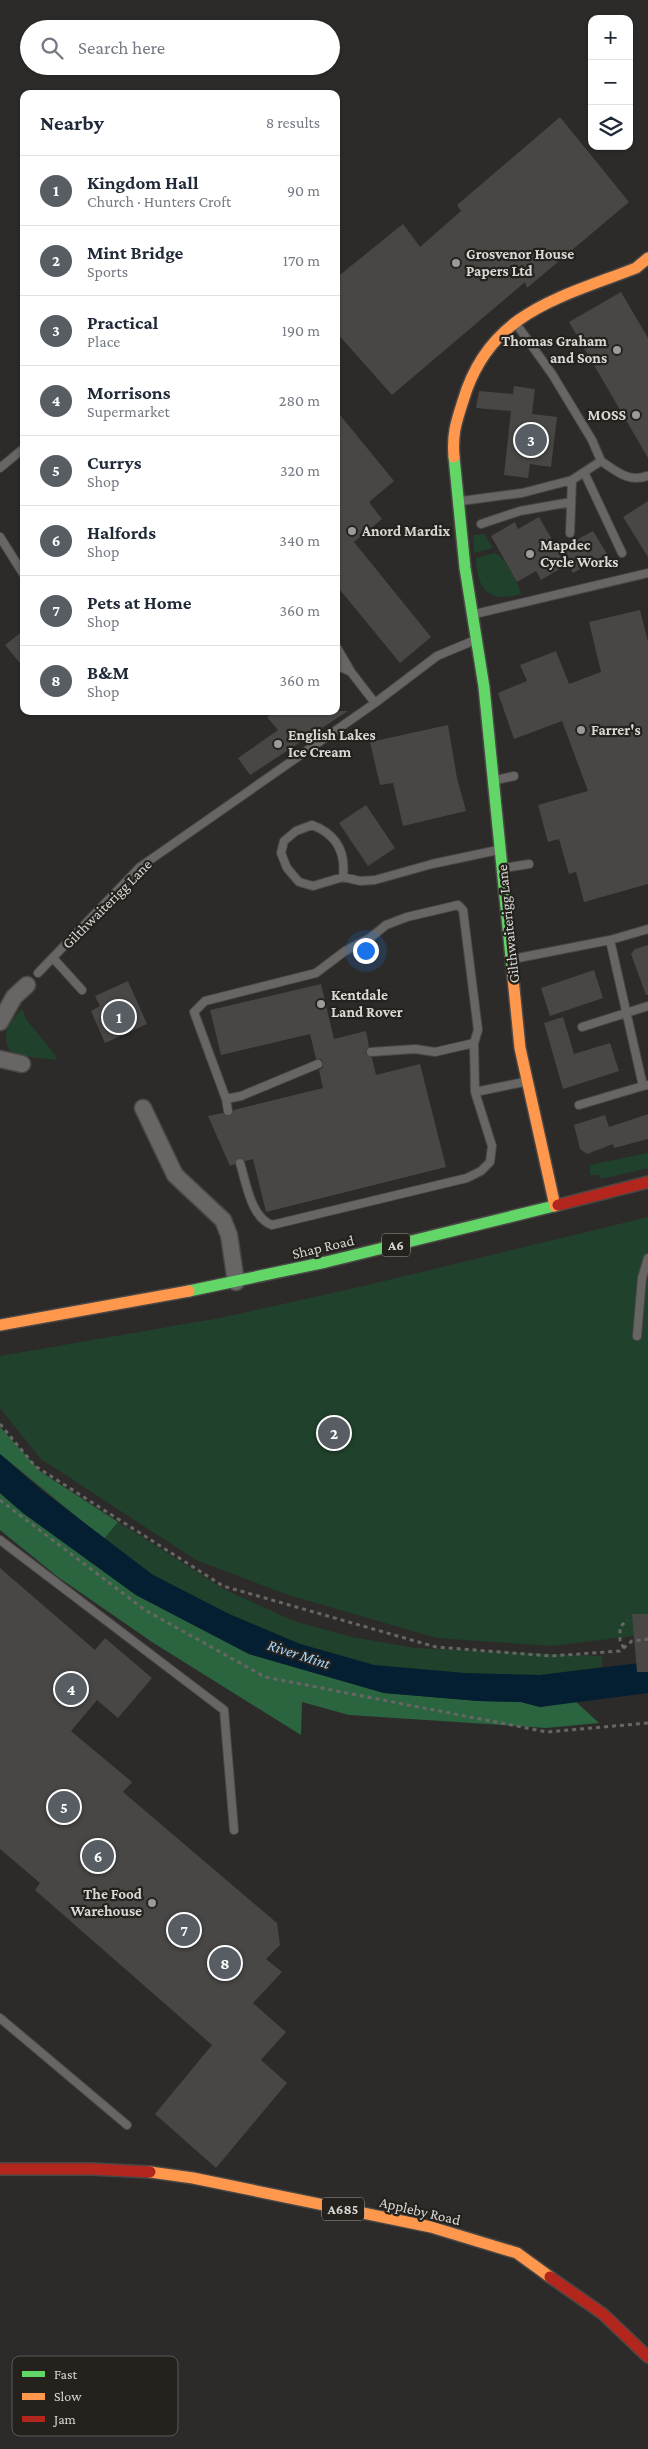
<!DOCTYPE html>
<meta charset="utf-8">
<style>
body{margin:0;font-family:"Crimson Pro",serif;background:#f2f2f3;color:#1f2937}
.controls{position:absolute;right:15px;top:15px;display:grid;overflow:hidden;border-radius:10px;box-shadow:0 1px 4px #0004}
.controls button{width:45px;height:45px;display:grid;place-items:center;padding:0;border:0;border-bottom:1px solid #e0e1e3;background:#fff;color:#1f2937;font:25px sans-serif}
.you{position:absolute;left:365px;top:950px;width:18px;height:18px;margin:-12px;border:4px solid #fff;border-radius:50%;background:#1a73e8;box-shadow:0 0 0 8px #1a73e833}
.badge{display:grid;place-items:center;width:32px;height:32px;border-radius:50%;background:#585c63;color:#fff;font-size:16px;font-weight:700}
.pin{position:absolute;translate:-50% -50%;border:2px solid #fff;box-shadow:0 1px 5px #0006}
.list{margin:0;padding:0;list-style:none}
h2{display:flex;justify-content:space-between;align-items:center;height:65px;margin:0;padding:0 20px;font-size:21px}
h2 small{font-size:16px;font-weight:400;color:#747a83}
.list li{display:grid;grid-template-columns:32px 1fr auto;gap:15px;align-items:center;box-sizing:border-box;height:70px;padding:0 20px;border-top:1px solid #e0e1e3}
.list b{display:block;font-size:19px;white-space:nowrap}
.list p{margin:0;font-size:16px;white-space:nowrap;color:#747a83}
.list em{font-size:16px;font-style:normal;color:#747a83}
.icon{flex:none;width:28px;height:28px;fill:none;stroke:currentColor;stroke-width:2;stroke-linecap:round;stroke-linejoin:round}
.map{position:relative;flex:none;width:648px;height:2449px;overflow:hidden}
.search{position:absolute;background:#fff;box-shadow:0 1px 4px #0004;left:20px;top:20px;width:320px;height:55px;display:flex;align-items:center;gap:12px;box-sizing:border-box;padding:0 18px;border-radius:28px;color:#747a83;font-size:19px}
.panel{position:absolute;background:#fff;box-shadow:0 1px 4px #0004;left:20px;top:90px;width:320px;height:625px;border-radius:10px}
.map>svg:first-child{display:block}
</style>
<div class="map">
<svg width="648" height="2449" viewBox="0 0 648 2449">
<rect width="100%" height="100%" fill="#2d2b29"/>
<!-- green -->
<path fill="#20422c" d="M484 534 493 548 474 553 473 535Z
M495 553C509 562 516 579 521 594 488 604 477 588 476 558Z
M22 1009 26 1019 55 1055 57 1060 30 1057 10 1051C0 1034 10 1021 22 1009Z
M648 1153V1168L601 1179 599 1175H590V1165Z
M648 1217V1634L553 1646 437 1638 288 1595 196 1560 41 1459 0 1408V1356L220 1318 368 1285Z
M118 1522 224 1589 294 1621 351 1637 415 1648 602 1656V1667L540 1675 464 1673 374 1665 300 1644 229 1614 153 1575 104 1539Z"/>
<!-- forest -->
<path fill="#2a6540" d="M0 1427 41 1472 118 1522 104 1539 0 1454Z
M0 1493 23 1513 136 1595 249 1654 384 1693 479 1701 521 1702 540 1707 575 1701 599 1723 546 1728 349 1715 302 1702 301 1735 152 1642 58 1577 0 1530Z"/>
<!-- water -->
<path fill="#041e32" d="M0 1454 40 1489 153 1575 229 1614 300 1644 374 1665 464 1673 540 1675 648 1662V1693L540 1707 521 1702 479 1701 384 1693 249 1654 136 1595 23 1513 0 1493Z"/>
<!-- building -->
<path fill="#484745" d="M560 117 629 202 527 288 525 282 392 395 336 332V278L403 224 420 247 461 211 457 205Z
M621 292 648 338V458L569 322Z
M514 386 535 389 532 414 557 417 551 467 530 464 528 478 504 475 511 411 476 408 479 391 513 394Z
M336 410 394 481 369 502 382 519 354 542 431 637 400 663 336 585Z
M648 501V557L623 517Z
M539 517 558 550 593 531 607 554 573 573 568 564 541 580 536 571 517 582 491 536 515 522 518 529Z
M640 610 648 642V884L584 902 576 872 569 874 559 839 548 842 538 805 588 791 562 721 514 739 498 693 527 681 520 665 556 651 569 684 601 672 589 622Z
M24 630V668L5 645Z
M276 711H348L250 775 238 758 278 730 267 717Z
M448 725 457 778 466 811 403 826 393 783 380 785 370 742Z
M366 805 395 848 368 866 339 823Z
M648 945V995H646L631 954 635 949Z
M594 970 603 998 550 1016 541 988Z
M128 981 147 1024 105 1043 91 1011 100 1006 95 996Z
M321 984 334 1039 366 1031 369 1047 365 1053 372 1058 376 1075 420 1064 446 1167 266 1212 253 1159 245 1161 239 1158 235 1164 230 1166 208 1116 223 1113 229 1116 234 1110 323 1088 319 1070 323 1067V1062L321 1059H316L310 1034 221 1055 210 1010Z
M563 1017 574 1054 610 1043 619 1071 563 1089 544 1023Z
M648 1114V1139L614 1148 613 1144 587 1154 580 1149 574 1125 605 1115 609 1127Z
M0 1568 95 1650 105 1638 152 1678 118 1718 97 1700 71 1731 132 1782 123 1792 277 1923 280 1945 266 1959 282 1972 253 2003 286 2032 261 2060 287 2083 216 2168 155 2114 212 2045 35 1890 40 1883 0 1849Z
M632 1614H648V1672H637Z"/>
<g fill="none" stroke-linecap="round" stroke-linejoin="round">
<!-- lane casing -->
<g stroke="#494745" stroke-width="10">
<path id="lane" d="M517 325 552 374 592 440 601 461 572 480 570 533
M601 461C616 471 629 483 647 476
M0 468 24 448
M584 472 622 553
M461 501 522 493 572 480
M481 524 520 511 571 502
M0 537 24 575
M475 614 648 573
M336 646 351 672 375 703
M336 665 351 672
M496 780 514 776
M504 868 529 864
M343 877C346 851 336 834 312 825L296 831 284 841 281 853 287 868 299 882 313 886 343 877 360 881 375 880 432 864 498 850
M610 940 643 1086 648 1085
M53 958 82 990
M513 959 610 940 648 929
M38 973 140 867 375 703 437 656 475 640
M582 1027 648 1006
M371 1052 415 1049 435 1052 474 1043
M475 1092 524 1082
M226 1099 228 1111
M579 1105 643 1086
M240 1163C246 1182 251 1218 272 1225L467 1178 481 1171 490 1162 492 1146 475 1092 474 1043 478 1030 463 910 458 905 407 917 386 925 370 938 345 951 316 973 205 1001 194 1012 226 1099 241 1096 318 1064
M637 1336 642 1278 648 1258
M0 1540 224 1710 234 1830
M0 2018 127 2125"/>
</g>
<!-- street casing -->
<g stroke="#494745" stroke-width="19">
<path id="street" d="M0 1022 14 997 27 985
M0 1059 22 1064
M143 1108 175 1175 223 1220 229 1235 236 1282"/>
</g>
<!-- fast casing -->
<g stroke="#494745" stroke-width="14">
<path id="fast" d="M454 457 465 568 484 687 512 968
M189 1291 326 1262 558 1205"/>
</g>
<!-- slow casing -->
<g stroke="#494745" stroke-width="14">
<path id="slow" d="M454 457C452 434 456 423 463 401 489 312 559 298 636 268L648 258
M512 968 520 1048 555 1206
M0 1325 189 1291
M150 2172 193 2178 431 2227 517 2253 550 2277"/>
</g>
<!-- jam casing -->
<g stroke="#494745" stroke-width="14">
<path id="jam" d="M558 1205 648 1182
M0 2169H91L150 2172
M550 2277 603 2314 648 2357"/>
</g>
<!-- path -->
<path stroke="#686665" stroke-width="3" stroke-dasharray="4 4" stroke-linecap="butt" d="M0 1424 35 1466 223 1586 436 1647 551 1656 620 1651 632 1641 648 1639
M0 1500 145 1610 265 1677 547 1732 648 1723
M624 1648 620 1642V1627L627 1620"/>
<!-- lane -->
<use href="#lane" stroke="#676664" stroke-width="8"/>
<!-- street -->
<use href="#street" stroke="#676664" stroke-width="16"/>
<!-- fast -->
<use href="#fast" stroke="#63d668" stroke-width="11"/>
<!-- slow -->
<use href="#slow" stroke="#ff974d" stroke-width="11"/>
<!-- jam -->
<use href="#jam" stroke="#b3261e" stroke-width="11"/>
</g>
<!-- markers -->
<g fill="#9d9b99" stroke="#25221e" stroke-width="2">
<circle cx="456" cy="263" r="5"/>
<circle cx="617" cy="350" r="5"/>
<circle cx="636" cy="415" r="5"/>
<circle cx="352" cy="531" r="5"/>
<circle cx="530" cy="554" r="5"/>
<circle cx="581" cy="730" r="5"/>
<circle cx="278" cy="744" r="5"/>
<circle cx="321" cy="1004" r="5"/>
<circle cx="152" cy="1903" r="5"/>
</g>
<g text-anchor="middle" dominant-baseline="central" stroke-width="4.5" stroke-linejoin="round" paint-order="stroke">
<!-- shield labels -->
<g fill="#25221e" stroke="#a3a19e" stroke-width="1">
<rect x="382" y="1233.5" width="28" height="23" rx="4"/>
<rect x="322" y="2197.5" width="42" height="23" rx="4"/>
</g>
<g font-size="14" font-weight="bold" fill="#d9d8d5">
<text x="396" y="1245">A6</text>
<text x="343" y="2209">A685</text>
</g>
<!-- poi labels -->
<g font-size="15" font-weight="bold" fill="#d9d8d5" stroke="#25221e" text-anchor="start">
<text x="466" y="254">Grosvenor House<tspan x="466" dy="17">Papers Ltd</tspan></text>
<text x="607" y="341" text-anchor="end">Thomas Graham<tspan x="607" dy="17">and Sons</tspan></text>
<text x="626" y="415" text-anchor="end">MOSS</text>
<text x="362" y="531">Anord Mardix</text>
<text x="540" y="545">Mapdec<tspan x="540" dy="17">Cycle Works</tspan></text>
<text x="591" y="730">Farrer's</text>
<text x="288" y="735">English Lakes<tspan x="288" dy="17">Ice Cream</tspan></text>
<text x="331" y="995">Kentdale<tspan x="331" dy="17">Land Rover</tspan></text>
<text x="142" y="1894" text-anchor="end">The Food<tspan x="142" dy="17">Warehouse</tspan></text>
</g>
<!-- street labels -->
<g font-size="15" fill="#d9d8d5" stroke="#25221e">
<text transform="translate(107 904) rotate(-45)">Gilthwaiterigg Lane</text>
<text transform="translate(508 924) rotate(-96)">Gilthwaiterigg Lane</text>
<text transform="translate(323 1247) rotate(-13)">Shap Road</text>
<text transform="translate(420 2211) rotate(13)">Appleby Road</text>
</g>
<!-- water labels -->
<g font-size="16" font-style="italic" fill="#a5d7fe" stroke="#25221e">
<text transform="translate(299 1654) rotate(18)">River Mint</text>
</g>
</g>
<!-- legend -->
<rect x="12" y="2356" width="166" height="80" rx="8" fill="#25221e" stroke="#5b5955" stroke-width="1"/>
<rect x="22" y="2371" width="23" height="6" fill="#63d668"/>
<rect x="22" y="2393" width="23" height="7" fill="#ff974d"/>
<rect x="22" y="2416" width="23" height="6" fill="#b3261e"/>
<g font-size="14" fill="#d9d8d5">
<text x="54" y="2379">Fast</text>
<text x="54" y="2401">Slow</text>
<text x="54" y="2424">Jam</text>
</g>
</svg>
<div class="controls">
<button>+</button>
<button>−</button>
<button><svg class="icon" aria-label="layers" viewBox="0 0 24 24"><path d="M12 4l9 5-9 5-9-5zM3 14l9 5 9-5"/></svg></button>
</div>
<div class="you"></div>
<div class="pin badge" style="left:119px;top:1017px">1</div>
<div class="pin badge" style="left:334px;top:1433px">2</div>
<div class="pin badge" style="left:531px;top:440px">3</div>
<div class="pin badge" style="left:71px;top:1689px">4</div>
<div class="pin badge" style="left:64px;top:1807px">5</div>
<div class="pin badge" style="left:98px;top:1856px">6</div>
<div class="pin badge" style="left:184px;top:1930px">7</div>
<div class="pin badge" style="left:225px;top:1963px">8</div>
<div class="search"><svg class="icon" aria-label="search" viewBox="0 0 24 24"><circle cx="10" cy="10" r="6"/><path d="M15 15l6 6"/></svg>Search here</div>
<section class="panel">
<h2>Nearby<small>8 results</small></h2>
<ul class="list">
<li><span class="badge">1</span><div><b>Kingdom Hall</b><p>Church · Hunters Croft</p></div><em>90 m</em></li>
<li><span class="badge">2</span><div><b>Mint Bridge</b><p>Sports</p></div><em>170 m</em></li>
<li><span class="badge">3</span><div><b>Practical</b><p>Place</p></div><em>190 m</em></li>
<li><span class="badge">4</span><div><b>Morrisons</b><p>Supermarket</p></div><em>280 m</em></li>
<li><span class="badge">5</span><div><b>Currys</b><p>Shop</p></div><em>320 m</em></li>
<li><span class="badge">6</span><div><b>Halfords</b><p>Shop</p></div><em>340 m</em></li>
<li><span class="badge">7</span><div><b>Pets at Home</b><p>Shop</p></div><em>360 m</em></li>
<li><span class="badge">8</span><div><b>B&amp;M</b><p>Shop</p></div><em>360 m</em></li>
</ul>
</section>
</div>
